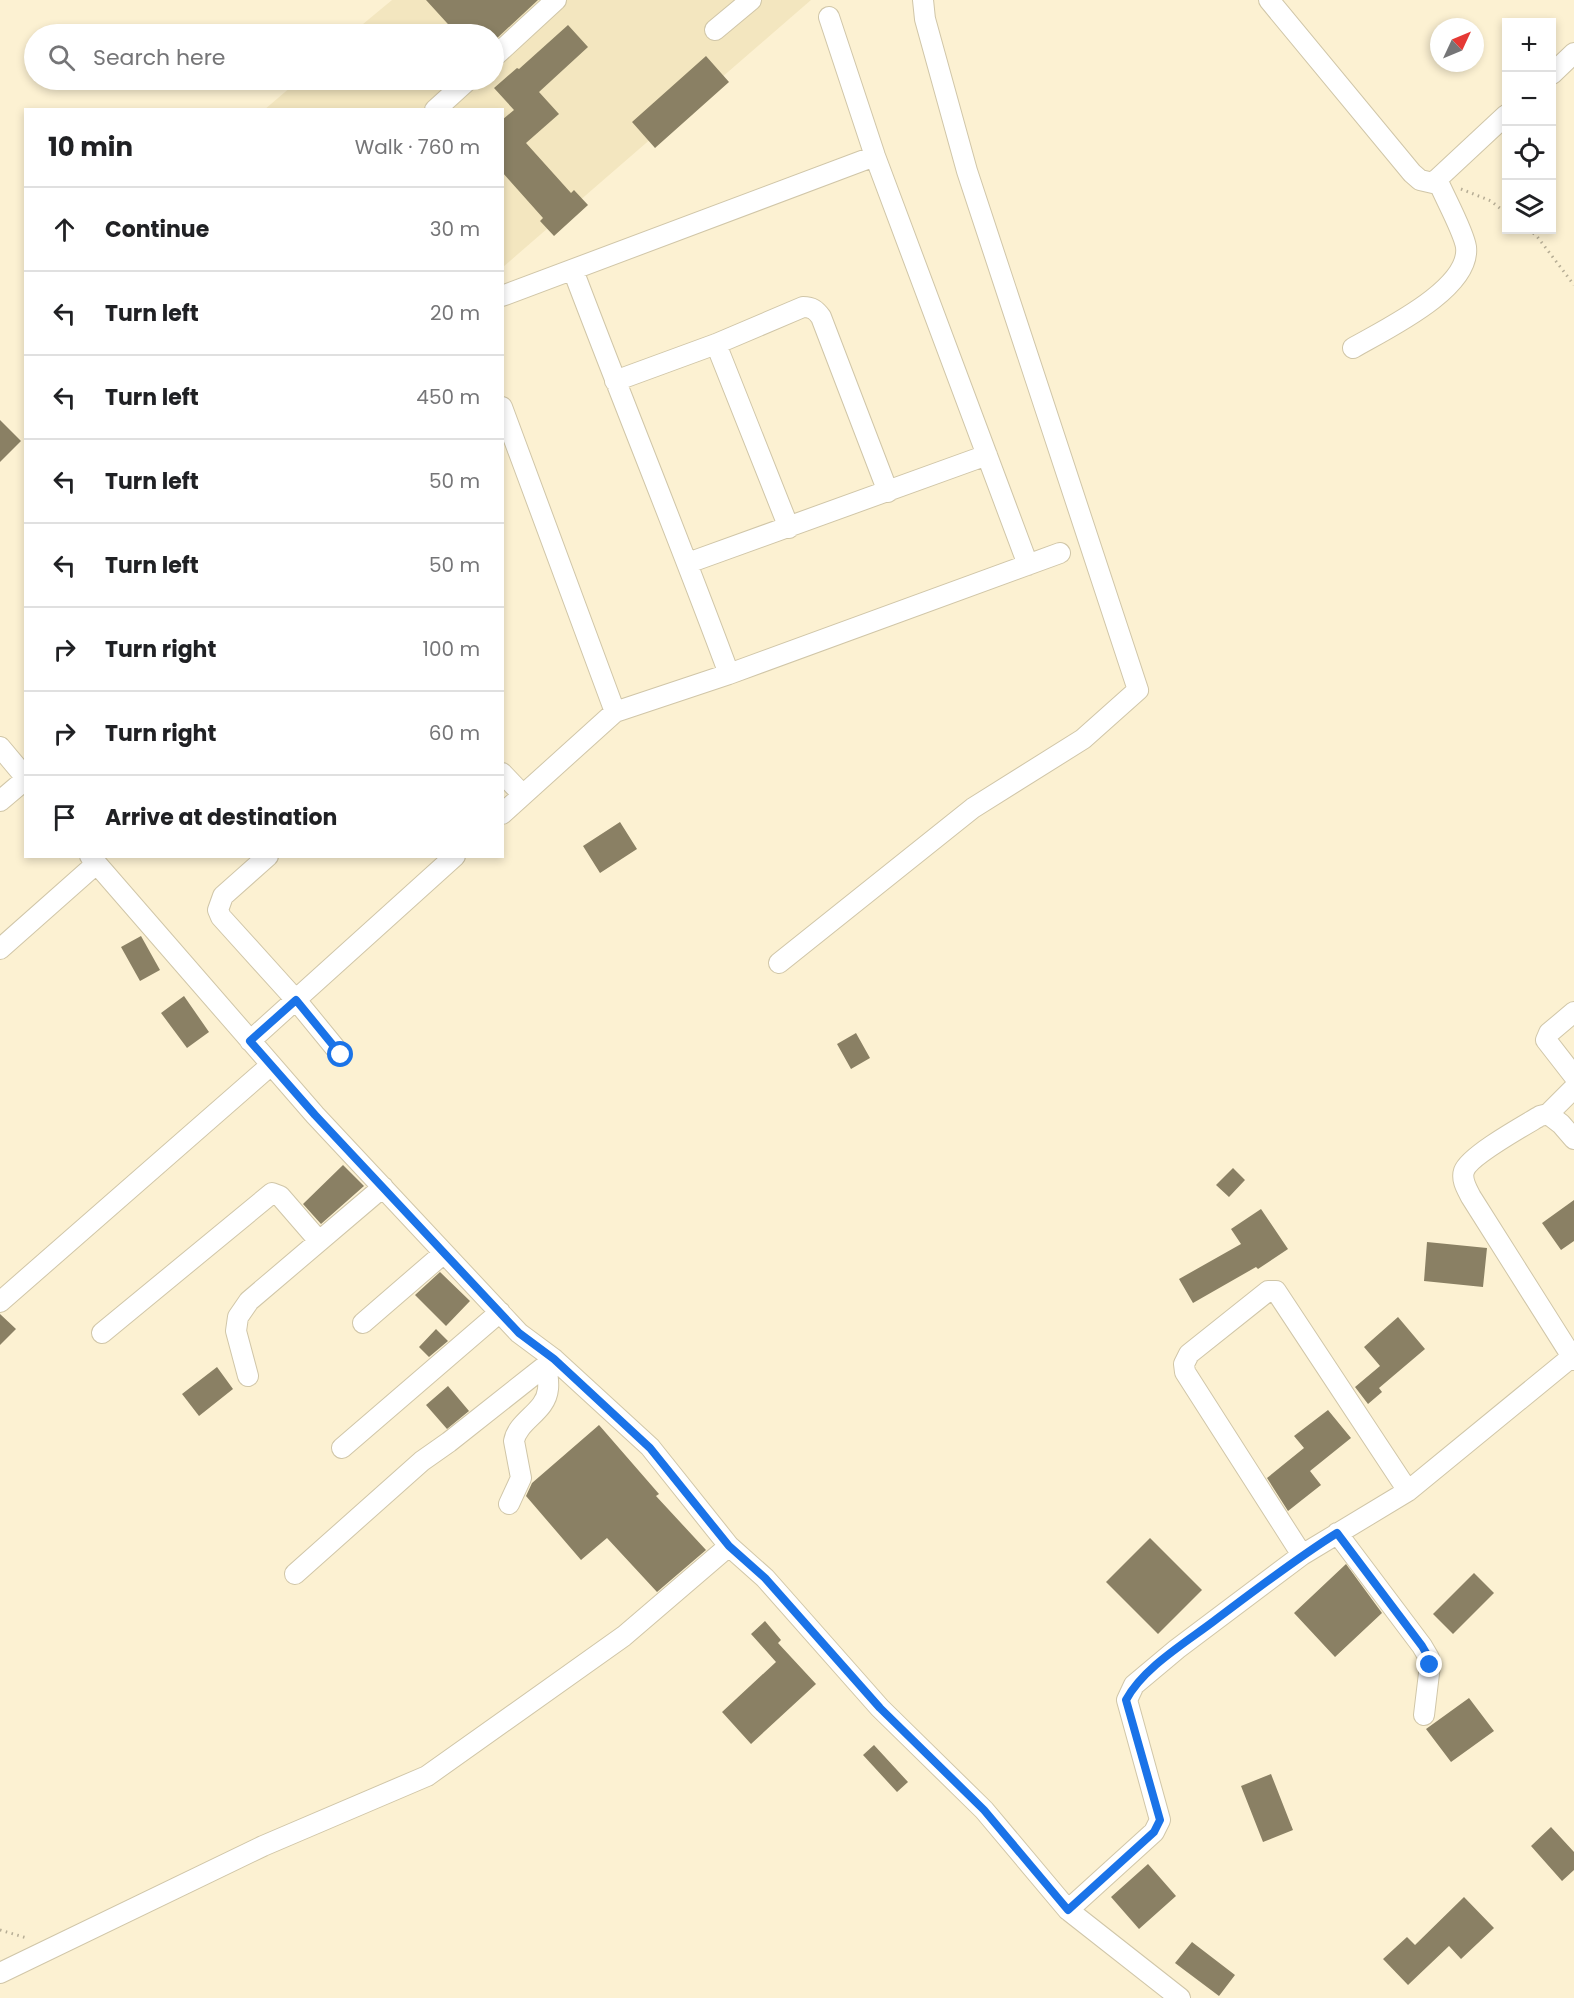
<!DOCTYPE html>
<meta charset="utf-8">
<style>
body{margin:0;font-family:Poppins,sans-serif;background:#f6f6f6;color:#202124}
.controls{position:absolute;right:18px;top:18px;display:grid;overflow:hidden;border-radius:0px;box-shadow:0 3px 9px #0003}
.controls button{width:54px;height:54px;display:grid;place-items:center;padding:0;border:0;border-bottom:2px solid #e0e0e0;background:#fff;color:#202124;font:30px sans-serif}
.compass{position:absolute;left:1430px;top:18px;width:54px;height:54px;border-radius:50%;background:#fff;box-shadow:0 3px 9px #0003;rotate:46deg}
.stop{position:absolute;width:18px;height:18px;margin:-14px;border:4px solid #1a73e8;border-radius:50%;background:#fff}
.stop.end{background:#1a73e8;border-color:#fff;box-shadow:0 2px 6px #0008}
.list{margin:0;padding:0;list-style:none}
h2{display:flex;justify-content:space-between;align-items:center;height:78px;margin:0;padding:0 24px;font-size:26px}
h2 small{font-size:20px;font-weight:400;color:#757577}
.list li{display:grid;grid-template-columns:39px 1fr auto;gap:18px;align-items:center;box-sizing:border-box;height:84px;padding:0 24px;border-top:2px solid #e0e0e0}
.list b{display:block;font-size:22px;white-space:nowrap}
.list em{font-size:20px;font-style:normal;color:#757577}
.icon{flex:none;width:33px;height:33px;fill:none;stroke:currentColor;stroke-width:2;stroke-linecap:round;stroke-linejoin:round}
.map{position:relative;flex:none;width:1574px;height:1998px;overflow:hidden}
.search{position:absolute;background:#fff;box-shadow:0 3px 9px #0003;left:24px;top:24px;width:480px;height:66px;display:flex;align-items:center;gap:15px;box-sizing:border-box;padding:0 21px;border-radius:33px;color:#757577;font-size:22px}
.panel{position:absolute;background:#fff;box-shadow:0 3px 9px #0003;left:24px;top:108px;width:480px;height:750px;border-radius:0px}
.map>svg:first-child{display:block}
</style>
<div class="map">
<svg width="1574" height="1998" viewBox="0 0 1574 1998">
<rect width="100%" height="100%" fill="#fcf1d2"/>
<!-- built -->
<path fill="#f3e6bf" d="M392 0H811L503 267 502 110H264L299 80H494V34H351Z"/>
<!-- building -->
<path fill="#8a8064" d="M426 0H538L494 41V34H457Z
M568 25 588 47 539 92 559 114 526 143 571 193 574 190 588 205 554 236 540 221 543 218 502 172V120L514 110 494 88 517 68 519 69Z
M706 56 729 82 655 148 632 122Z
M0 420 21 441 0 462Z
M620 822 637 849 600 873 583 846Z
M141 936 160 970 140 981 121 947Z
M184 996 209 1032 187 1048 161 1013Z
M856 1033 870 1058 851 1069 837 1044Z
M343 1165 364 1186 321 1224 303 1204Z
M1233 1168 1245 1180 1229 1197 1216 1185Z
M1574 1200V1241L1561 1250 1542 1223Z
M1261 1209 1288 1249 1258 1269 1256 1267 1193 1303 1179 1279 1241 1244 1231 1229Z
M1427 1242 1487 1248 1483 1287 1424 1281Z
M440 1272 470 1301 446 1326 415 1295Z
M0 1314 16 1329 0 1345Z
M1398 1317 1425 1349 1379 1388 1382 1392 1368 1404 1355 1387 1380 1366 1364 1347Z
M436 1329 448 1341 429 1357 419 1347Z
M217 1367 233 1389 199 1416 182 1394Z
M448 1386 469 1411 447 1429 426 1405Z
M1328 1410 1351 1438 1310 1471 1321 1485 1288 1511 1267 1478 1304 1448 1294 1436Z
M599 1425 659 1494 656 1496 706 1550 657 1592 607 1538 581 1560 526 1496 532 1483Z
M1150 1538 1202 1590 1158 1634 1106 1582Z
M1346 1564 1382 1613 1335 1657 1294 1613Z
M1474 1573 1494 1593 1453 1634 1433 1614Z
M765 1621 781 1640 778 1643 816 1684 751 1744 722 1712 776 1662 751 1634Z
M1469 1698 1494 1731 1451 1762 1426 1729Z
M874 1745 908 1782 897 1792 863 1755Z
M1271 1774 1293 1830 1263 1842 1241 1786Z
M1551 1827 1574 1852V1870L1562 1881 1531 1846Z
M1148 1864 1176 1896 1139 1929 1111 1897Z
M1464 1897 1494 1928 1461 1959 1449 1946 1408 1985 1383 1959 1407 1937 1415 1945Z
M1192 1942 1235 1975 1219 1996 1175 1963Z"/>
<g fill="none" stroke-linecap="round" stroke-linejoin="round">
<!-- minor casing -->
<g stroke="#d0c6a8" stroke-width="22">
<path id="minor" d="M1269 0 1412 173 1420 180 1433 183 1506 115
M829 17 875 156 1028 565
M715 30 751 0
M494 57 556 0
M1552 74 1574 53
M435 110 468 80
M573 270C624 405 679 539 729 674
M502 296 875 156
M716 344 789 528
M1353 348C1384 330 1471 289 1466 247 1464 232 1444 196 1437 179
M615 381 716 344 803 307C812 307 816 310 821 317L888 492
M502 407 615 712
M688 563 987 455
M0 747 26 778
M502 773 523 795
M0 801 26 779
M502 814 615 712 729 674 1060 553
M90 856 315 1115 519 1333 554 1359 650 1447 729 1546 765 1578 880 1708 984 1810 1068 1910 1180 1998
M268 856 223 896 218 910 221 917 296 1000 341 1055
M0 949 96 864
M779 963 973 808 1083 739 1138 690 967 171 925 19 923 0
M1574 1012 1549 1033 1546 1040 1574 1076
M250 1041 455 856
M1548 1114 1574 1088
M1574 1139 1561 1124 1548 1114 1540 1116C1525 1125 1469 1156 1464 1171 1461 1180 1467 1189 1471 1197L1574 1360
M0 1302 271 1065
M363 1323 444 1253
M102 1333 272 1193 280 1196 319 1241
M248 1376 236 1331 238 1317 249 1301 383 1187
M342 1448 500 1312
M509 1504 521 1478 514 1441C518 1420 546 1412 548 1389 549 1381 547 1372 546 1365
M1337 1533 1422 1646 1429 1658 1430 1665 1424 1715
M1302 1555 1185 1372 1184 1364 1189 1354 1268 1291H1276L1408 1491
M295 1574 422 1461 449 1442 554 1359
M1068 1910 1154 1832 1160 1820 1127 1700 1134 1685 1177 1649 1302 1555 1408 1491 1574 1355
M0 1973 263 1846 427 1776 624 1636 729 1546"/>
</g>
<!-- path -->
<path stroke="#b6ad95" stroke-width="3" stroke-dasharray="1.5 4.5" stroke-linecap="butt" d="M1461 189 1491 201 1506 213
M1528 230 1536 235 1574 285
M0 1930 27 1938"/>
<!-- minor -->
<use href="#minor" stroke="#fff" stroke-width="20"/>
</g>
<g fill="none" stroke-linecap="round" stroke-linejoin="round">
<!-- route -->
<path stroke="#1a73e8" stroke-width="8" d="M341 1055 296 1000 250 1041 315 1115 519 1333 554 1359 650 1448 729 1546 765 1578 880 1708 984 1810 1068 1910 1154 1832 1160 1820 1126 1700C1143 1668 1185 1643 1214 1621 1254 1591 1294 1560 1337 1533L1422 1646 1429 1658 1430 1665"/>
</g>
</svg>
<div class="controls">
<button>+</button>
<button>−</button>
<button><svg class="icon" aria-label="locate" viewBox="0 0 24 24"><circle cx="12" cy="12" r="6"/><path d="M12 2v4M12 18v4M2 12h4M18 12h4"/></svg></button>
<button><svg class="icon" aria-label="layers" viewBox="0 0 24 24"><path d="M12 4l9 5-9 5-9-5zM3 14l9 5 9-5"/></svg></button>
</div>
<svg class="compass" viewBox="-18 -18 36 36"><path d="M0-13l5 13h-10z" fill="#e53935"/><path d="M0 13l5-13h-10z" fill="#757577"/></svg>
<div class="stop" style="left:341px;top:1055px"></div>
<div class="stop end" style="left:1430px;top:1665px"></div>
<div class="search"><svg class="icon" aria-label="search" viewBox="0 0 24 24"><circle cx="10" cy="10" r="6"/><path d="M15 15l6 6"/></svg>Search here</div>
<section class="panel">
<h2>10 min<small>Walk · 760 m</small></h2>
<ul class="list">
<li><svg class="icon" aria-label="ahead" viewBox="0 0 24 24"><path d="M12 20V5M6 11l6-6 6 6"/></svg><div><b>Continue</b></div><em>30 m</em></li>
<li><svg class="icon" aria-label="left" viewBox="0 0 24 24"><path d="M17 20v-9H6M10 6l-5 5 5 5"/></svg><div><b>Turn left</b></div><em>20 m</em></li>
<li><svg class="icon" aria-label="left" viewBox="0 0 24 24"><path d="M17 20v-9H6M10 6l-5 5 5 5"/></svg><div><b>Turn left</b></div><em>450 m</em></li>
<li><svg class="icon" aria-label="left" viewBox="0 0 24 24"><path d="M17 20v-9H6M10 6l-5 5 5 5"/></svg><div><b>Turn left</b></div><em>50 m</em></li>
<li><svg class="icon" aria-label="left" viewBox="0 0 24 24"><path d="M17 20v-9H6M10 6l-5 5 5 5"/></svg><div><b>Turn left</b></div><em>50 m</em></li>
<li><svg class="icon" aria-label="right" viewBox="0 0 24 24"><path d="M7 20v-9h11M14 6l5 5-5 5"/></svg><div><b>Turn right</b></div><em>100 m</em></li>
<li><svg class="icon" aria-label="right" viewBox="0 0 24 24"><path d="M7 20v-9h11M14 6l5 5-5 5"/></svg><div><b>Turn right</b></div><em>60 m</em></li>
<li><svg class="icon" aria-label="arrive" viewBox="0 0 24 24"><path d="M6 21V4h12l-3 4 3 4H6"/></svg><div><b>Arrive at destination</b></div></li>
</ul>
</section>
</div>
